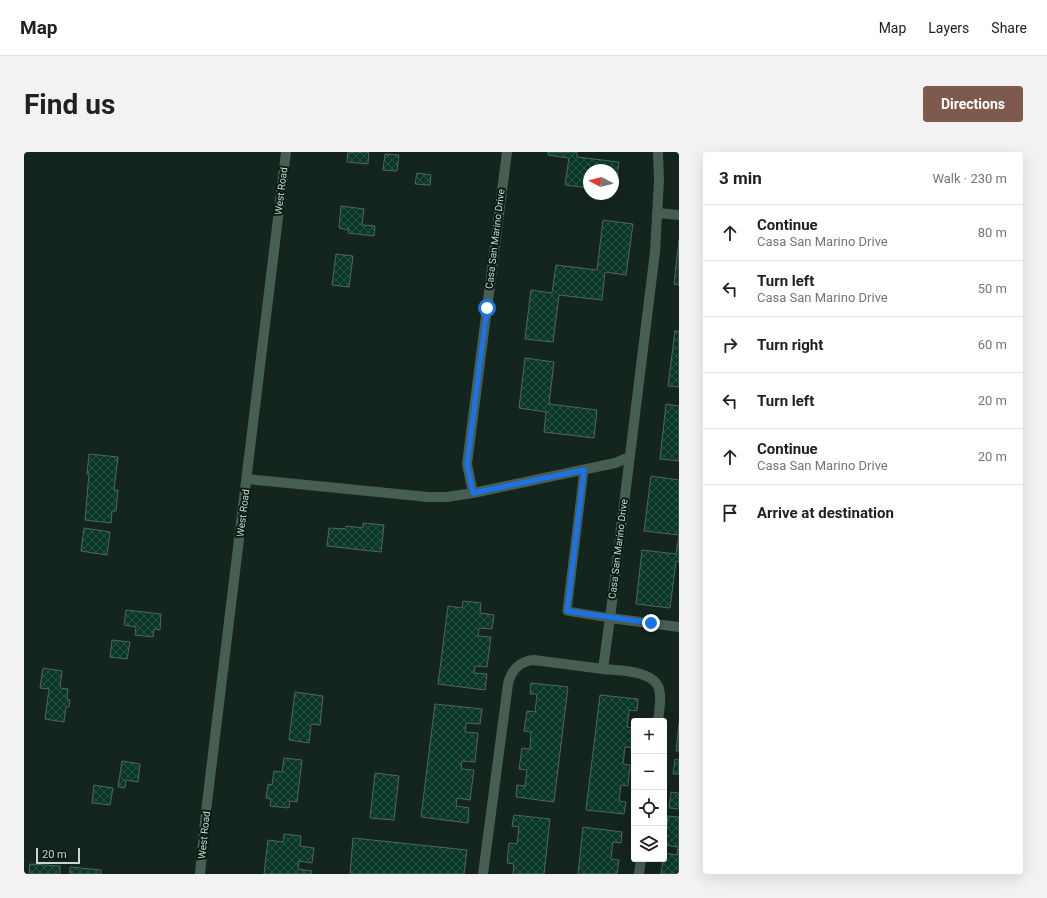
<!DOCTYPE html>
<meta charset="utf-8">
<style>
body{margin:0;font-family:Roboto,sans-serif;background:#f2f2f2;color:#202124}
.controls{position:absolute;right:12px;bottom:12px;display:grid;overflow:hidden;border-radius:4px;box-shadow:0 4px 16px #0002}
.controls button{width:36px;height:36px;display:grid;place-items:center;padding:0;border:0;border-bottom:1px solid #e0e0e0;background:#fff;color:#202124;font:20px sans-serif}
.compass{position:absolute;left:559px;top:12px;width:36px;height:36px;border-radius:50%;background:#fff;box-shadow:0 4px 16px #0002;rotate:277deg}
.scale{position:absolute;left:12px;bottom:10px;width:44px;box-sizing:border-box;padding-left:4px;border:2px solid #cad6d0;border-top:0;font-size:11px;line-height:14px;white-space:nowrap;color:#cad6d0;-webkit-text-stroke:3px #091b13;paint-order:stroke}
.stop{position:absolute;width:12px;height:12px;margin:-9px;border:3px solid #1a73e8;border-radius:50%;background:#fff}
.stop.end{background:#1a73e8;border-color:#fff;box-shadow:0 1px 4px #0008}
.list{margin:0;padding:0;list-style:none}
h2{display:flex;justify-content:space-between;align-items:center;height:52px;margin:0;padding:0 16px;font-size:17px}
h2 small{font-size:13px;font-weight:400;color:#757577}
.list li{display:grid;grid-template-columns:26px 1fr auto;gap:12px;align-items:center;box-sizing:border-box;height:56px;padding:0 16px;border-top:1px solid #e0e0e0}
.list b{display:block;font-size:15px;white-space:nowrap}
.list p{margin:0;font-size:13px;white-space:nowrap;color:#757577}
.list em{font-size:13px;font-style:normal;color:#757577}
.icon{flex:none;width:22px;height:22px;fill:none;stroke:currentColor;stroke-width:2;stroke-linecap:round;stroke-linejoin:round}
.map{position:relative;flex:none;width:655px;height:722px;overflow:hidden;border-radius:4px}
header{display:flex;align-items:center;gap:24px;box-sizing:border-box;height:56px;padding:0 20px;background:#fff;border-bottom:1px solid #e0e0e0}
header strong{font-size:19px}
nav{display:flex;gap:22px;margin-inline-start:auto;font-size:14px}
.intro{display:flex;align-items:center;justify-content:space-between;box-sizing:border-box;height:96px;padding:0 24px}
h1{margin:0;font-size:28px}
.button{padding:10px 18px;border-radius:4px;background:#7e5a4e;color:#fff;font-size:14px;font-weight:700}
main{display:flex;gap:24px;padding:0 24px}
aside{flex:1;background:#fff;border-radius:4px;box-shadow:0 4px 16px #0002}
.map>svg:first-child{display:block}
</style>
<header>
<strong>Map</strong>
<nav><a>Map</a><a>Layers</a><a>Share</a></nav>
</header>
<div class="intro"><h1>Find us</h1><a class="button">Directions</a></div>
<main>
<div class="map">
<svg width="655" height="722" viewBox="0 0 655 722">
<defs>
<pattern id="building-cross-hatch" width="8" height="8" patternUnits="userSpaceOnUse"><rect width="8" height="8" fill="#0a3826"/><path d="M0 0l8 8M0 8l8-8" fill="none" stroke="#2c5444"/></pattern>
</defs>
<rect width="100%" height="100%" fill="#13251c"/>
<!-- building -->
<path fill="url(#building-cross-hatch)" stroke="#52665c" d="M324 0H345L344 12 323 10Z
M524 0H553V5L595 10 591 39H589V18H565V36L541 33 545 6 524 3Z
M361 2 375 3 373 19 359 18Z
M393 21 407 23 406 33 391 32Z
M317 54 340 57 338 73 351 74 350 84 324 81 325 78 315 76Z
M579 68 609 72 602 123 581 120 578 148 535 143 529 190 501 187 507 138 528 141 532 113 573 118Z
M655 88V133L650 132Z
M312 102 329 104 325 135 308 133Z
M651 179H655V235L644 234Z
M501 206 530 210 525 252 573 258 570 286 520 280 522 260 495 256Z
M642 252 655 254V309L636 307Z
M65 302 94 305 90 338H94L92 359H88L87 371 61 368 65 322H63Z
M627 324 655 328V410L652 409 646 456 612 452 618 398 652 402 655 383 620 379Z
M339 371 360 373 357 400 303 394 305 376 322 377V374L339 376Z
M60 376 86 380 83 403 57 399Z
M439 449 457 451 456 461 470 463 468 477 455 476 454 484 467 485 463 515 451 514 450 521 463 522 461 538 414 532 424 454 438 456Z
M102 458 137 462 136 478 130 477 129 485 111 483 112 475 100 473Z
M88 488 106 490 103 507 86 505Z
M19 516 38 519 36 536 44 537 43 547 46 548 45 555H42L40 570 21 567 25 537 16 536Z
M507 531 544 535 530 650 492 645 493 633 501 634 503 618 495 617 498 596 506 597 507 580 500 579 503 559 511 560 513 542H506Z
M271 540 299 544 296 573 287 572 285 591 265 588Z
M576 543 614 547 613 559 605 558 603 575 610 576 609 596 601 595 599 612 606 613 604 634 597 633 595 649 602 650 600 662 562 658Z
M411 552 458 557 456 572 442 571 441 580 454 581 451 610 438 609 437 617 450 618 446 648 433 646 432 654 445 656 444 671 397 665Z
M655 571V599H652Z
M260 606 278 608 273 650 266 649 265 656 246 654 247 647 242 646 244 632 248 633 250 619 258 620Z
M651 607 655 608V622H649Z
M98 609 116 612 114 630 102 628 101 636 94 635Z
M351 621 375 624 370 668 346 666Z
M70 633 89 636 86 653 68 651Z
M647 640 655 641V657L645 656Z
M490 663 526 667 520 722H489L490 712 483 711 485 691 493 692 495 675 488 674Z
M644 664 655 665V722H637L640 701 653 703 654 695 641 693Z
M559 675 598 680 597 691 589 690 587 707 595 708 593 722H554Z
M260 682 277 684 276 694 290 696 288 711 275 709 274 717 288 719 287 722H240L244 688 259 690Z
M329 686 443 698 440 722H326Z
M6 712 36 714V722H5Z
M46 715 77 718V722H46Z"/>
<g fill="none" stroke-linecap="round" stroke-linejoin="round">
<!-- service -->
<path stroke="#475e52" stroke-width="9" d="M560 318 543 459 586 466"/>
<!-- minor -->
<path stroke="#475e52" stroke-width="10" d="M634 0 635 28 631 100 586 466 655 475
M634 61 655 63
M223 327 404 345H423L449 341 591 311 606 305
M449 341 443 312 483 0
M579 517C595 519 630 518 635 537 638 547 635 559 634 569
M459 722 484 532C487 519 495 509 510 508L579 517 586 466
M615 722 617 707"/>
<!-- tertiary -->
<path stroke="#475e52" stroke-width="10" d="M176 722 182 659 262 0"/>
</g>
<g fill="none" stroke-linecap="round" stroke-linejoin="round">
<!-- route -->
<path stroke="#1a73e8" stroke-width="5" d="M463 156 443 312 449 341 560 318 543 459 627 471"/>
</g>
<g text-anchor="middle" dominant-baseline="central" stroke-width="4" stroke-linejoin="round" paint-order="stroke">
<!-- street labels -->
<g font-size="10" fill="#cad6d0" stroke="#091b13">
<text transform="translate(257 39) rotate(-83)">West Road</text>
<text transform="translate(471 87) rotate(-83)">Casa San Marino Drive</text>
<text transform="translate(219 361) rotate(-83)">West Road</text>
<text transform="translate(594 397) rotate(-83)">Casa San Marino Drive</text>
<text transform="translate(180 683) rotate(-84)">West Road</text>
</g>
</g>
</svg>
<div class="controls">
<button>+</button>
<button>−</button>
<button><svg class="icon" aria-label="locate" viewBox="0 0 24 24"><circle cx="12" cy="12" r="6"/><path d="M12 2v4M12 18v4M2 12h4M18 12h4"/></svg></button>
<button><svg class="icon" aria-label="layers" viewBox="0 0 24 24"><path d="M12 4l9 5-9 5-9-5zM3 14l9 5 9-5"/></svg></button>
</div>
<svg class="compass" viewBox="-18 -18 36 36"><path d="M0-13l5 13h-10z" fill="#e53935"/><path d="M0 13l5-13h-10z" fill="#757577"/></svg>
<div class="scale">20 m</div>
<div class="stop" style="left:463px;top:156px"></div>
<div class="stop end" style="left:627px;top:471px"></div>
</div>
<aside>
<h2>3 min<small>Walk · 230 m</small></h2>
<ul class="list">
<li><svg class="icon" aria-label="ahead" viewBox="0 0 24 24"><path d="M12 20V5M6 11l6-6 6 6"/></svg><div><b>Continue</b><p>Casa San Marino Drive</p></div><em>80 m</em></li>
<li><svg class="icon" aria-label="left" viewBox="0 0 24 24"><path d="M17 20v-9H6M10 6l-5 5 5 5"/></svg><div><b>Turn left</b><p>Casa San Marino Drive</p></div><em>50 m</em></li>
<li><svg class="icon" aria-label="right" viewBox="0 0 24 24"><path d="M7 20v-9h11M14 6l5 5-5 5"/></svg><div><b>Turn right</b></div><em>60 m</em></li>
<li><svg class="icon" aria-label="left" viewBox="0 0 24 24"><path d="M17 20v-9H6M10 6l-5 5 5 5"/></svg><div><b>Turn left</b></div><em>20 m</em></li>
<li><svg class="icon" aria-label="ahead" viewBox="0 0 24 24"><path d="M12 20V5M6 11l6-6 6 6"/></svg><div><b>Continue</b><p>Casa San Marino Drive</p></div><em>20 m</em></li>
<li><svg class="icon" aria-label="arrive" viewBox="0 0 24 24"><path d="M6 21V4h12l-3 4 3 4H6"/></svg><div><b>Arrive at destination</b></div></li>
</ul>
</aside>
</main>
